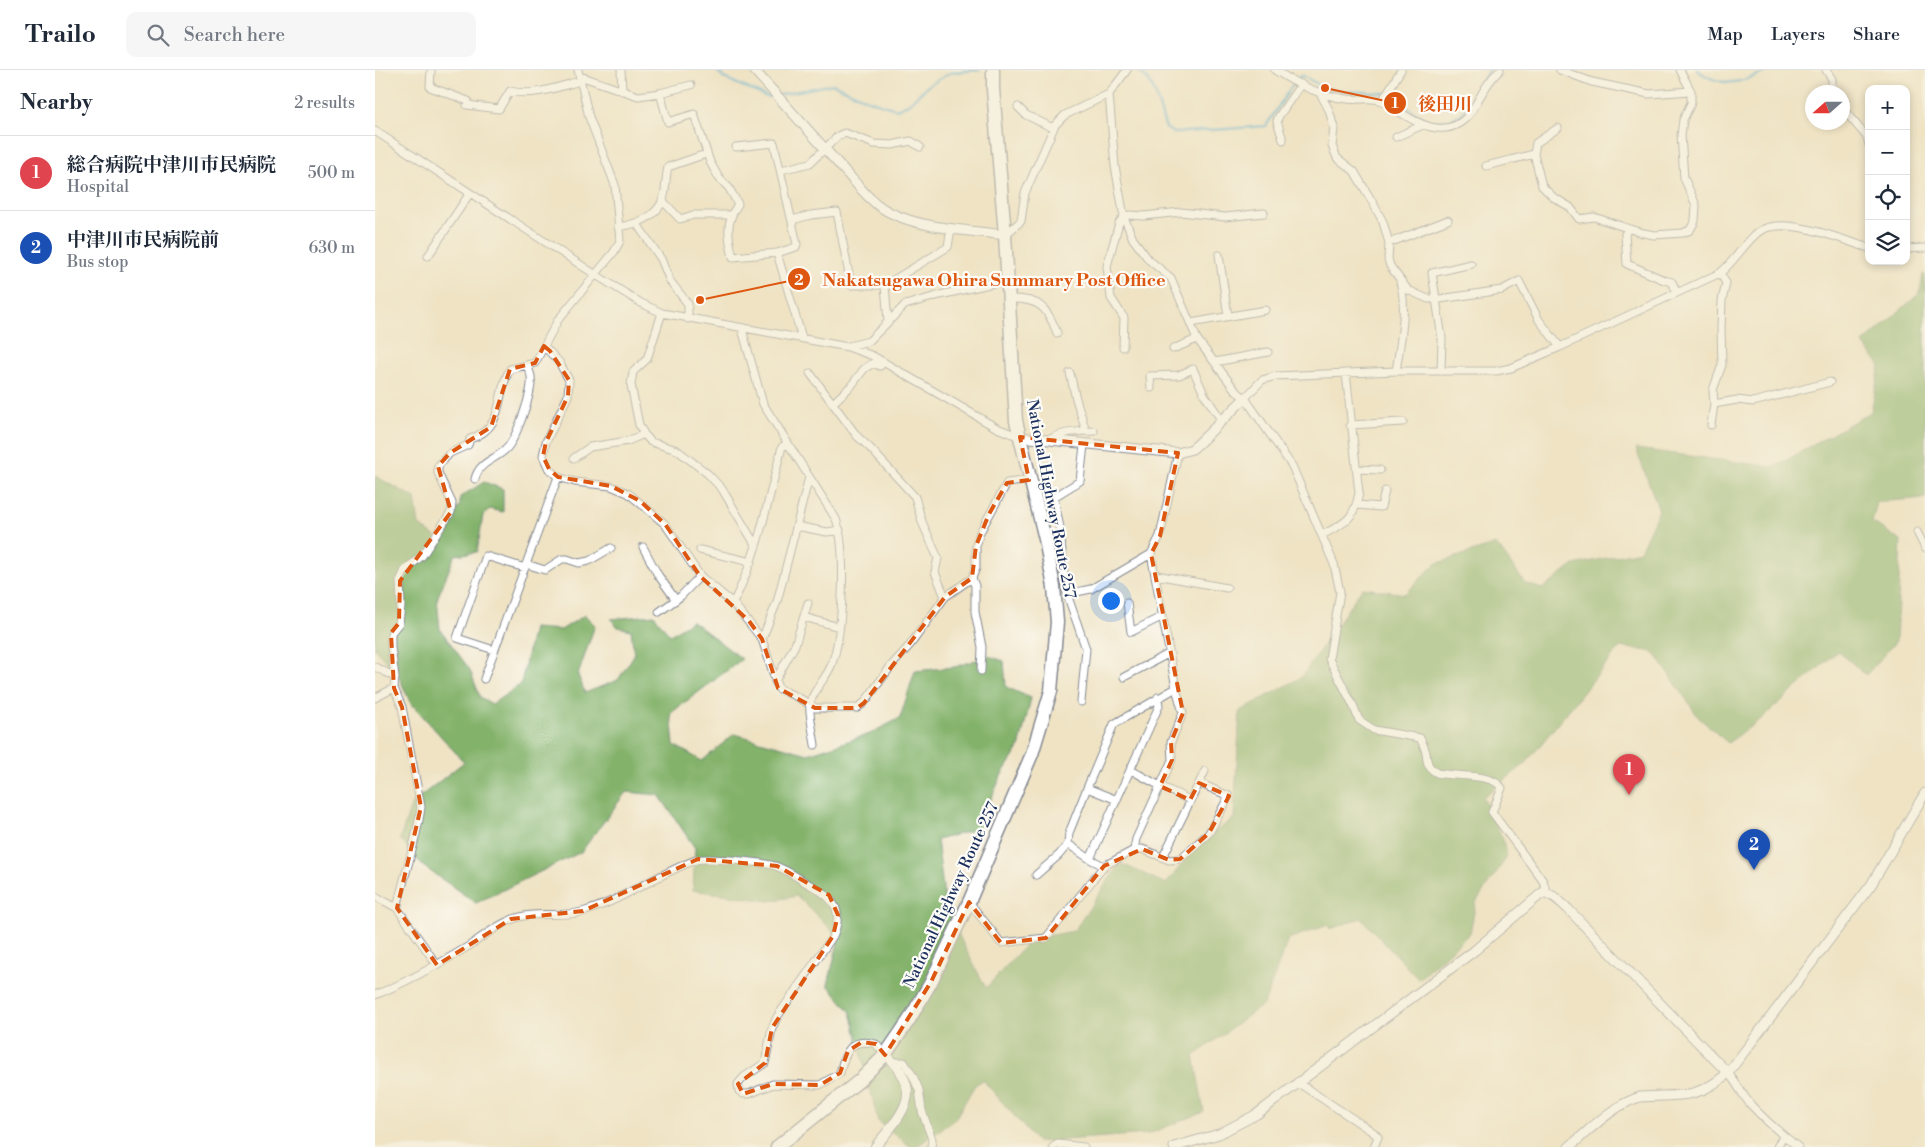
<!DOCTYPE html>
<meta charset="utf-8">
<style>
body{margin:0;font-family:"Libre Bodoni","Noto Serif JP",serif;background:#f6f6f7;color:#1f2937}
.controls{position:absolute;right:15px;top:15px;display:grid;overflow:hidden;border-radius:10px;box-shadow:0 2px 8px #0003}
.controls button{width:45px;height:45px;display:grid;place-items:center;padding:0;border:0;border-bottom:1px solid #e0e1e3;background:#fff;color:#1f2937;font:25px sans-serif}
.compass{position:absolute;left:1430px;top:15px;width:45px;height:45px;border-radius:50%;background:#fff;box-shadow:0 2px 8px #0003;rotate:249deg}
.you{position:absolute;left:735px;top:530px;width:18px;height:18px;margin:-12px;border:4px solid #fff;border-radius:50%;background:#1a73e8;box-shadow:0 0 0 8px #1a73e833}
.badge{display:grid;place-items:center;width:32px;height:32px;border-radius:50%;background:#d93025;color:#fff;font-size:16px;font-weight:700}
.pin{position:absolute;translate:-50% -41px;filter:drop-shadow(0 1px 2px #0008)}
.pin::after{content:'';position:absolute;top:26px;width:18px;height:15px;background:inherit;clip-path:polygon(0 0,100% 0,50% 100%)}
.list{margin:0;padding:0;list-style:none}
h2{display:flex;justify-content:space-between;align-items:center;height:65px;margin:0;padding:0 20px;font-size:21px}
h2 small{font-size:16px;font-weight:400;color:#747a83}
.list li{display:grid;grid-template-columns:32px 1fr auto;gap:15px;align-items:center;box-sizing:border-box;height:75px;padding:0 20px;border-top:1px solid #e0e1e3}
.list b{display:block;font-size:19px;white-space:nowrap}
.list p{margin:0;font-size:16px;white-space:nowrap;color:#747a83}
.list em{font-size:16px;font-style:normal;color:#747a83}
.icon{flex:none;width:28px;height:28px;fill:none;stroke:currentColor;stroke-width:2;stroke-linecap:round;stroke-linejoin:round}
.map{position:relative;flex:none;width:1550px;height:1077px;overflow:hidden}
header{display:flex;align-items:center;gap:30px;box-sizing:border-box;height:70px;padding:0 25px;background:#fff;border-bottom:1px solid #e0e1e3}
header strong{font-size:24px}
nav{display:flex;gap:28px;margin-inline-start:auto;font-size:18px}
.search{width:350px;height:45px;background:#f6f6f7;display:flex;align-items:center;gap:12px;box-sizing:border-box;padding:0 18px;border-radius:10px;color:#747a83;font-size:19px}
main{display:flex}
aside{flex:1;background:#fff}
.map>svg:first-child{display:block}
</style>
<header>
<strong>Trailo</strong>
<div class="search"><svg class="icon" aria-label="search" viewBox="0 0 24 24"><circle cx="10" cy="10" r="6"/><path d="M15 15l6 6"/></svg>Search here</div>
<nav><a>Map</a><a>Layers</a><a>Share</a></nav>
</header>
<main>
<aside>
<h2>Nearby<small>2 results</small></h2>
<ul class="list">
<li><span class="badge" style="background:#e0444e">1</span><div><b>総合病院中津川市民病院</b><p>Hospital</p></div><em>500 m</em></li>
<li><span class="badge" style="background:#1a4fb4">2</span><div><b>中津川市民病院前</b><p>Bus stop</p></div><em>630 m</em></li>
</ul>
</aside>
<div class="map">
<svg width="1550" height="1077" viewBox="0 0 1550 1077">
<rect width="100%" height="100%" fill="#fdfcf7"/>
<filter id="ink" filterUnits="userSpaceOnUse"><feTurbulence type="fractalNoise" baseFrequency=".02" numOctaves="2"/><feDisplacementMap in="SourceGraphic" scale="10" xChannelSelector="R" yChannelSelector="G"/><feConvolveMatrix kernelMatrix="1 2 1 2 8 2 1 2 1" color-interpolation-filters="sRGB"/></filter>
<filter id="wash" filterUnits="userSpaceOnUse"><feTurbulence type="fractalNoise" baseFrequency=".0096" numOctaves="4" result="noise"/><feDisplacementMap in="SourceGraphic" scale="20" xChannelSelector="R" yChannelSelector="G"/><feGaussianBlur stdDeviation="1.12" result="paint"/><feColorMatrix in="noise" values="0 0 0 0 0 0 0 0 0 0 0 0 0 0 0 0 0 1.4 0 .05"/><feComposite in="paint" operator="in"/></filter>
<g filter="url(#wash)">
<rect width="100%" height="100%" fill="#efe3c4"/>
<!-- forest -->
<path fill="#83b26b" stroke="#4f7064" d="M1548 204 1550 205V428L1502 432 1497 452 1526 471 1521 571 1491 605 1463 581 1386 649 1353 673 1324 648 1279 582 1245 577 1150 694 1108 727 1130 774 1132 787 1101 832 1095 863 1045 908 1043 909 986 848 955 859 953 855 913 869 889 934 819 986 829 1042 773 1064 662 1072 608 1010 600 1015 580 1049 541 1077H536L503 1051 476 942 453 915 464 868 422 826 394 831 318 820 320 778 284 725 251 722 206 782 101 833 48 796 25 769 37 733 89 692 35 632 24 607 0 579V406L40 428 44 455 64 469 85 435V427L109 412 128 419V442L115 439 108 445 102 482 80 485 62 529 65 559 95 600 105 627 117 634 146 614 158 558 186 560 210 545 220 555 203 605 210 623 243 610 259 585 256 560 243 557 236 549 279 545 295 565 317 551 367 589 296 643 299 675 327 691 359 664 433 684 495 664 525 648 540 601 580 597 613 586 629 591 631 617 656 628 644 678 627 704 603 759 562 770 570 834 588 874 611 918 656 869 699 861 745 793 791 814 823 774 859 748 865 641 927 607 987 518 1030 524 1060 494 1121 474 1150 513 1167 519 1199 495 1265 481 1284 440 1261 379 1399 397 1496 342 1505 296 1488 273 1545 223Z"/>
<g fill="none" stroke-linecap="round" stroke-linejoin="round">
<!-- stream -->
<path stroke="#59acd4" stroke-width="2.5" d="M341 0 349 8 392 27 398 26
M761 0C783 13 782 35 791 58L798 63 891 56 922 8 928 6 950 18 972 21 1009 23 1055 52 1073 50 1087 44 1114 0
M1322 0C1348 20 1367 12 1395 0
M404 25 458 14 493 30 521 39 533 34 554 15 577 2 605 0"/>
</g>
</g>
<g filter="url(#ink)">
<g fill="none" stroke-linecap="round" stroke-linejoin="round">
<!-- minor casing -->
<g stroke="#858991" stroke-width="9">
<path id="minor" d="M56 0 55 17 93 31 92 35 124 39 135 21C157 27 183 17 205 11
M246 0 247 21
M900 0C921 14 947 26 972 29 984 31 995 26 1007 31L1026 0
M1185 0 1217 12 1274 24 1316 21
M1451 0 1457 9V22
M205 6 263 26 285 23 316 15
M285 23 293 52 319 44 335 92 344 108 354 118 363 134C350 153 353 166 358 187L402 183
M945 23 954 40 959 58 957 76 962 88 979 101 998 133 1008 152 1014 173 1013 189 1015 196 1033 220 1053 229H1065L1127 220 1144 211 1164 250 1185 277
M734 24 740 96 749 147 758 169 774 190 796 208 822 269 861 321 870 328 917 396 959 494 965 522 954 589 978 635 984 650 999 660 1045 668C1047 672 1050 678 1051 683 1052 693 1053 698 1062 703 1080 707 1118 703 1127 718L1117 742 1168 811 1172 823
M1007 31C1033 47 1070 77 1096 42 1105 28 1112 11 1125 0
M643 37 651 45 678 58
M1468 39 1492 67 1494 75
M0 61 221 205 266 233 287 243 473 277 498 286 622 358 645 367
M1021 67 1048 55
M908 70 902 51 904 46 926 14
M361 77 399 73 422 174 421 177 402 183 427 268
M1159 84 1161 73 1183 58
M1111 96 1159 84 1167 116 1178 127 1195 137 1204 149 1219 147 1264 162 1279 165 1308 163 1315 160 1320 151 1321 135 1309 108 1306 65 1308 50 1316 33V21L1305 0
M406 100 435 93 463 66 470 63 499 74 517 75 536 71 545 77
M287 130 305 149 318 145H355
M417 150 436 145 462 142 476 215H510L513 252
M262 154 286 189 295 211 313 234V249
M243 157C264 154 287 146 290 121 291 113 291 105 293 97L331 84
M1253 159 1250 164 1252 194 1289 210 1297 212 1302 223
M630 165 646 151 650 123 680 55 690 45 734 24 752 0
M1014 173 1073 150
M1531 179 1550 178
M844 185 853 246
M53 186 95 123
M510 215 573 177 576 158
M634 229C663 228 672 236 682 263
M287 243 272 289 258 302 256 315 264 355 269 364 276 372 302 380 333 404 347 419 381 476
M816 253 890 240
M367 259 388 334 461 449C472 479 468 567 456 596 451 608 438 621 435 633 433 640 439 666 440 675
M169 276 184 292 194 310 193 326 171 372 168 386 174 399 183 407 200 412 236 416 253 423 290 454 325 506 358 533 387 569 403 618C413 623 433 631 440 638H482L489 633 516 596 535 575 570 527 597 508 601 498V476L605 462 632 413 654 410
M474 276 494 271 530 235 565 225 632 210
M748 277 749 248 736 228 732 196 744 153 749 147 754 145 769 146 806 142 850 147 889 143
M798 279 822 269
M840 292 893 282
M1021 301C1025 275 1033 237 1025 212
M1066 301 1067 268 1057 203 1096 194
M435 303 482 366 495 378 540 427 547 452 563 488 560 502 570 527
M695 303 701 329 711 361
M776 318 775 306 804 305 818 299 829 324 847 351
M870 328 887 310 901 306 1021 301H1121L1136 298 1185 277 1345 203C1359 192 1368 175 1382 163 1406 143 1467 170 1494 178
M458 333 476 316 489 299 498 293 505 296 509 292
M1339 334 1362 330 1378 332 1455 312
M975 355 1028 352
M1336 355 1339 334 1338 320 1347 295 1346 258 1347 231 1351 213 1345 203
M674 370C688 361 702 362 719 361
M199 388 215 377 253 371 269 364
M981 399 1005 400
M100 409C104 392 118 391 130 380 141 371 158 321 156 307 156 303 153 299 152 296
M982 435 1006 437 1010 421
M421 456 452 462 465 460
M1542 462 1550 478
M947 465C970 453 979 450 984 423L971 303
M268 477 283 505 301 530
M325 480 376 492
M151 494 170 500 187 489H192L204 493 214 491 236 478
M781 505 852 518
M597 508 600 516V542L607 577 606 601
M692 524 716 519 776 484 785 466 803 383
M358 533C383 485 393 430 407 377L413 373
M752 533 756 562 788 546
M284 542 306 526 325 506
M429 547 464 557
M387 569 402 532 434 407
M119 580 82 568 111 486 150 498
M0 597 20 607
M749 607 795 583
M109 609 183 407
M400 611 420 575 433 533
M0 628 19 618
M706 632 711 579 692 524 689 505 685 458 679 427 705 411 709 375
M756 700 785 716 815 730
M712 718 742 730
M759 780 761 769 797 690 796 672 808 643 801 618 776 484
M788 787 830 701
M715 789 784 636 783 627
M729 796 715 789 693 774 694 763 712 718 739 654 801 618
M661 805 684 785 693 774
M0 826 22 838 62 895
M594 832 626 873 671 868 729 796 759 780 767 779 794 790 805 789 834 763 854 726 824 713
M22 838C29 804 42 771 46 737L27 637 19 618 20 607 16 577V563L24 553 26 536 25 511 30 500 47 486 76 442 77 433 63 403V396L75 383 93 375 95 369C132 356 119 326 135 299L160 293 183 250 239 182 245 171 240 115 214 47 203 0
M0 925C33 912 64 894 94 876 107 867 121 856 136 850 157 840 184 848 207 842 247 831 282 804 321 790 329 787 394 792 403 797 416 802 427 811 439 817 461 830 468 842 458 866L402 947 397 958 390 993 369 1007 363 1014 364 1021 368 1024H374L398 1014 445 1015 465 1003C470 981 476 967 501 974L510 985
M520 992H529L538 1006 544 1020 547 1041 557 1069 556 1077
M1353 1003C1362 1013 1367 1025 1376 1035 1390 1050 1406 1064 1423 1077
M922 1012 998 1062 1003 1067 999 1077
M678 1077 683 1074 709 1077
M1402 1077 1408 1066"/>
</g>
<!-- tertiary casing -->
<g stroke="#858991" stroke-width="11">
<path id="tertiary" d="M379 0 487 120C495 129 504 137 514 142 547 159 593 160 630 165
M645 367 803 383 817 379 823 374 870 328
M500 1077C510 1064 526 1048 531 1032 537 1015 523 994 510 985
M799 1077 844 1064 882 1044 1099 881 1167 823C1177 822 1186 833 1193 839L1353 1003
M1194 1077C1216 1059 1238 1035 1265 1027 1304 1024 1321 1031 1353 1003L1496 815 1550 723"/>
</g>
<!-- trunk casing -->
<g stroke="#858991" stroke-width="15">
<path id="trunk" d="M402 1077 485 1010 510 985 534 950 556 912 594 832 657 684 676 621 682 552 679 517 670 469 641 351 630 165 618 19V0"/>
</g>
<!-- minor -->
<use href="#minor" stroke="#fff" stroke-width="7"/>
<!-- tertiary -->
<use href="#tertiary" stroke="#fff" stroke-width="9"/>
<!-- trunk -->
<use href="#trunk" stroke="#fff" stroke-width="12"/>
</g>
</g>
<!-- marked area -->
<path d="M0 0H1550V1077H0ZM169 276 175 281 194 310 193 326 171 372 168 386 174 399 183 407 236 416 265 431 290 454 325 506 374 551 387 569 403 618 440 638H482L489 633 570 527 597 508 601 476 614 444 632 413 654 410 645 367 803 383 785 466 776 484 808 643 796 672 797 690 785 716 815 730 824 713 854 726 834 763 805 789 794 790 767 779 729 796 671 868 626 873 594 832 556 912 510 985 501 974 487 972 473 981 465 1003 445 1015 398 1014 368 1024 363 1014 390 993 397 958 458 866 463 845 454 825 402 796 323 789 208 841 136 849 62 895 22 838 46 737 27 637 19 618 16 563 24 553 25 511 76 442 63 396 75 383 116 357 135 299 160 293Z" fill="#efe3c4" fill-opacity=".55" fill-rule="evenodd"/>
<path fill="none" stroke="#de5710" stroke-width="4" stroke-dasharray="10 6" stroke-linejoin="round" d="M169 276 175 281 194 310 193 326 171 372 168 386 174 399 183 407 236 416 265 431 290 454 325 506 374 551 387 569 403 618 440 638H482L489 633 570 527 597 508 601 476 614 444 632 413 654 410 645 367 803 383 785 466 776 484 808 643 796 672 797 690 785 716 815 730 824 713 854 726 834 763 805 789 794 790 767 779 729 796 671 868 626 873 594 832 556 912 510 985 501 974 487 972 473 981 465 1003 445 1015 398 1014 368 1024 363 1014 390 993 397 958 458 866 463 845 454 825 402 796 323 789 208 841 136 849 62 895 22 838 46 737 27 637 19 618 16 563 24 553 25 511 76 442 63 396 75 383 116 357 135 299 160 293Z"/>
<g text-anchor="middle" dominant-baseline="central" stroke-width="4.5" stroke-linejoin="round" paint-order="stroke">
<!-- street labels -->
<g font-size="16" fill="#1b2f5e" stroke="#fdfcf7">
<text transform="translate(676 429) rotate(79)">National Highway Route 257</text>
<text transform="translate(576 825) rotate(-65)">National Highway Route 257</text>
</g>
</g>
<!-- callouts -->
<path fill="none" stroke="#de5710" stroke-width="2" d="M950 18L1020 33M325 230L424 209"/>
<g fill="#de5710" stroke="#fdfcf7" stroke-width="2">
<circle cx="950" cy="18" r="5"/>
<circle cx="325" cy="230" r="5"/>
<circle cx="1020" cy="33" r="12"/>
<circle cx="424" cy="209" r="12"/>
</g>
<g font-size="15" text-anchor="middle" font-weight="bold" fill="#fff">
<text x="1020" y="38">1</text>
<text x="424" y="215">2</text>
</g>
<g font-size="18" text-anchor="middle" font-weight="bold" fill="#de5710" stroke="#fdfcf7" stroke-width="4.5" stroke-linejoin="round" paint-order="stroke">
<text x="1070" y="40">後田川</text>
<text x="619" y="216">Nakatsugawa Ohira Summary Post Office</text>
</g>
</svg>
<div class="controls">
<button>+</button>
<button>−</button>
<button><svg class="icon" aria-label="locate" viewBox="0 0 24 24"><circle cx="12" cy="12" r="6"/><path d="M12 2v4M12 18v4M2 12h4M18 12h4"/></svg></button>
<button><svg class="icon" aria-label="layers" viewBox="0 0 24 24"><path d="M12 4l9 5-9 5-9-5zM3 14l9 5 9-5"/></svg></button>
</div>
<svg class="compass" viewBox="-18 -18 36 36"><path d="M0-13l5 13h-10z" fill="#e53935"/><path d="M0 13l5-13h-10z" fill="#747a83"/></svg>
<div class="you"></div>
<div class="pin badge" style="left:1254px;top:725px;background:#e0444e">1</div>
<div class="pin badge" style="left:1379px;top:800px;background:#1a4fb4">2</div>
</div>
</main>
